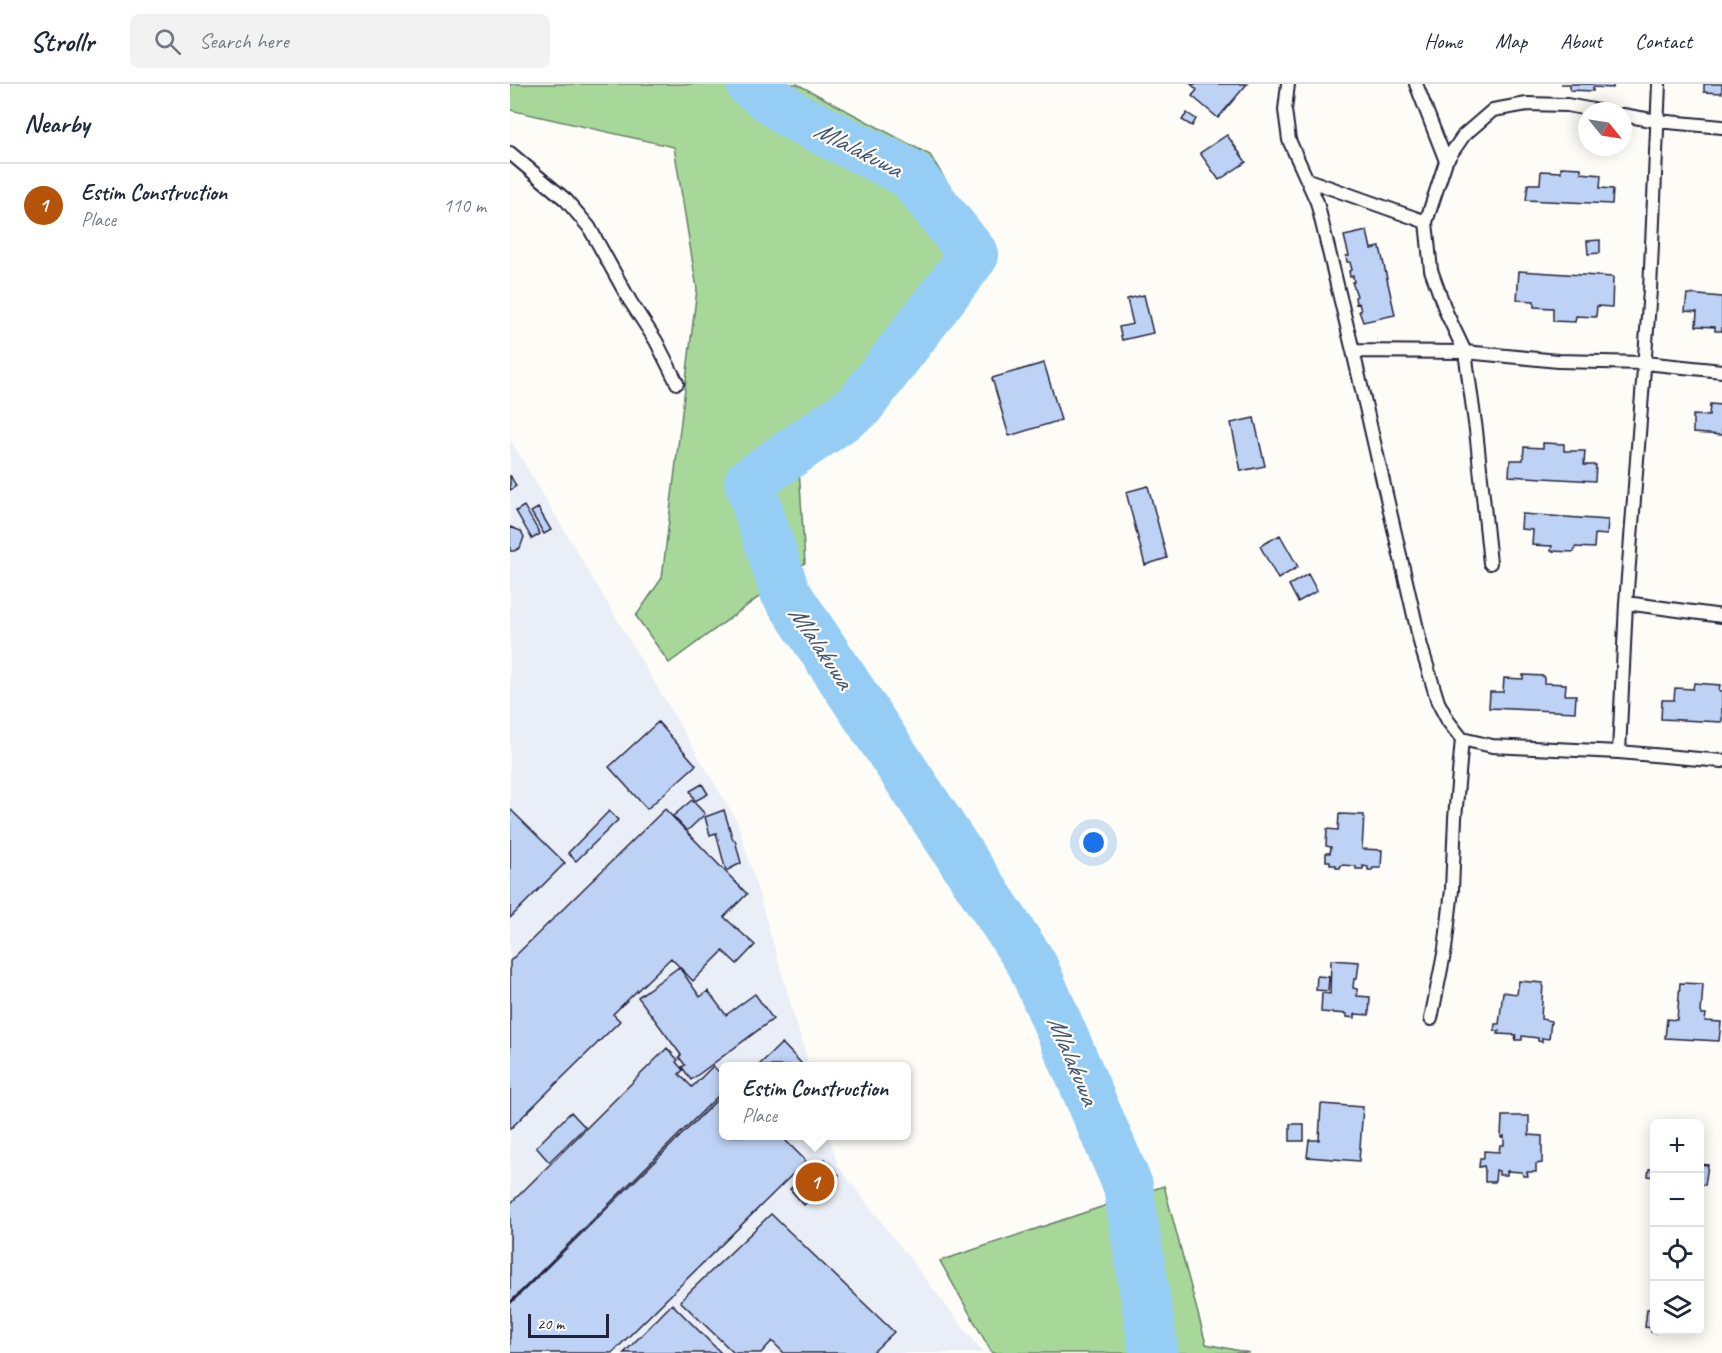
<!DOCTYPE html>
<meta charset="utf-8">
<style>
body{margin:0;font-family:Caveat,sans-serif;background:#f2f2f3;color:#1f2937}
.controls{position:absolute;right:18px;bottom:18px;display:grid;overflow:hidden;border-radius:9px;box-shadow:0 3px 15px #0003}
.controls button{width:54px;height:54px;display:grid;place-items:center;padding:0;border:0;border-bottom:2px solid #e0e1e3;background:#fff;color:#1f2937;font:30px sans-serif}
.compass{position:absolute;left:1068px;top:18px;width:54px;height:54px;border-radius:50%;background:#fff;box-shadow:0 3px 15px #0003;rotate:120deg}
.scale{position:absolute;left:18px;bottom:15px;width:81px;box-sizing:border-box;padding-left:6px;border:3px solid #22223b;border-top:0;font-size:16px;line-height:21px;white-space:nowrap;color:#22223b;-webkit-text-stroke:4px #fdfcf7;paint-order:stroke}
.you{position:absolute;left:584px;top:759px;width:21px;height:21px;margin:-15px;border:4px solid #fff;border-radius:50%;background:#1a73e8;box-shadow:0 0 0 9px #1a73e833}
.badge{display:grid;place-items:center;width:39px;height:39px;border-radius:50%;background:#b45309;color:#fff;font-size:20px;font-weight:700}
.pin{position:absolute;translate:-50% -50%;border:3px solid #fff;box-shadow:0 2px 6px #0006}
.popup{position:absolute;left:209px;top:978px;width:192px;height:78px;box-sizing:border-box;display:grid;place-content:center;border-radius:9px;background:#fff;filter:drop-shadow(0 2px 4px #0005);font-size:20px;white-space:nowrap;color:#747a83}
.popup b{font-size:22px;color:#1f2937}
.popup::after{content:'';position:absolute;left:50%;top:100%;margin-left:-12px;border:12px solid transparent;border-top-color:#fff}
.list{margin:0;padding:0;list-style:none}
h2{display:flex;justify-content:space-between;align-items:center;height:78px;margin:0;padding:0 24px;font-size:26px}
h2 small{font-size:20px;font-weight:400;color:#747a83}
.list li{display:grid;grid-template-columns:39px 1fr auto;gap:18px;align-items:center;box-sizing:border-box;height:84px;padding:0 24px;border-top:2px solid #e0e1e3}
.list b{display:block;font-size:22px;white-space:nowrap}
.list p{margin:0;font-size:20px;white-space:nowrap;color:#747a83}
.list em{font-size:20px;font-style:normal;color:#747a83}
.icon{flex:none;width:33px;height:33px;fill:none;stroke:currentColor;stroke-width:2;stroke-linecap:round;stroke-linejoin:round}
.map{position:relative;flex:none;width:1212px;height:1269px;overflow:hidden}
header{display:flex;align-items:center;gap:36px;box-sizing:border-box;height:84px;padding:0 30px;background:#fff;border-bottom:2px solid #e0e1e3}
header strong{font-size:28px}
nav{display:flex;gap:33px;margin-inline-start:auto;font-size:21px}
.search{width:420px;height:54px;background:#f2f2f3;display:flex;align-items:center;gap:15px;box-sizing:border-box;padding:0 21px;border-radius:9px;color:#747a83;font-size:22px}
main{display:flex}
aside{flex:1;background:#fff}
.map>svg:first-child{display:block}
</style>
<header>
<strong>Strollr</strong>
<div class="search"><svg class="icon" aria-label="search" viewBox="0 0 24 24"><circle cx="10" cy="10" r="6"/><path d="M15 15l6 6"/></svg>Search here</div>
<nav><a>Home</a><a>Map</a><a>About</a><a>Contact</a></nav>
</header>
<main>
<aside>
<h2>Nearby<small></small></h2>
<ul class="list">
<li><span class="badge">1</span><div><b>Estim Construction</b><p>Place</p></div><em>110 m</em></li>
</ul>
</aside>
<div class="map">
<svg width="1212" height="1269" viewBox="0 0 1212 1269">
<rect width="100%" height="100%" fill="#fdfcf7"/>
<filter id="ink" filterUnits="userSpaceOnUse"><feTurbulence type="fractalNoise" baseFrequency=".0167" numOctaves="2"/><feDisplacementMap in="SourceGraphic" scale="12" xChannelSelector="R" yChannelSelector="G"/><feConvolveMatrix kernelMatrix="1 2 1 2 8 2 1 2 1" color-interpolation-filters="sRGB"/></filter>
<g filter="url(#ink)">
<!-- built -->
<path fill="#eaeff7" d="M0 355 228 739 299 982H214V1052H319L328 1082 473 1269H0Z"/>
<!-- green -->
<path fill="#a7d899" stroke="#647d6a" stroke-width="1.5" d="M0 0H287L420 71 480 168 399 285 286 337 295 479 159 579 126 532 152 494 187 205 164 63 0 26Z
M654 1102 696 1260 740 1269H482L430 1177Z"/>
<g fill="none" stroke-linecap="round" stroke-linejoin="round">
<!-- river -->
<path stroke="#95cdf4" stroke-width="50" d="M241 0 282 31 400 90 464 171 349 322 239 398 275 508 522 880 618 1102 644 1269"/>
</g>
<!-- building -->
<path fill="#bed2f6" stroke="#22223b" stroke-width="1.5" d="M681 0H737L708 34 682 12 687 6Z
M1051 0H1103V4L1083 3V7L1060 6V0Z
M1194 0H1212V9L1194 8Z
M677 29 686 35 682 42 672 36Z
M717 51 736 78 709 96 690 69Z
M1051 83 1071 84V89L1091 91 1090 104 1103 105 1102 120 1016 116 1018 100H1030L1031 87 1051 88Z
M857 147 861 165 870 163 885 231 853 238 849 227H851L849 219 846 220 845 213 847 212 842 198H844L843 192 840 193 839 187 842 186 840 178H837L836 172H839L834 152Z
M1090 156V169L1078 170 1077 157Z
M1009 187 1103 193 1102 223 1087 222 1086 233 1066 232 1065 238 1043 237V224L1024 223V217L1007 216Z
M1177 210 1212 213V247H1205V243L1186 242 1187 228 1175 227Z
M634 211 643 249 612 256 609 243 623 240 617 215Z
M534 279 551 336 499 352 482 294Z
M1200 320 1212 321V351L1183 349V331L1199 332Z
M744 334 755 382 731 387 721 339Z
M1033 359 1054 360V367H1075L1074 381H1086L1085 397 999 392 1000 376H1013L1014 363 1033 364Z
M0 391 6 402 0 406Z
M638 402 657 474 635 481 616 408Z
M14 422 30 450 22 455 6 427Z
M28 424 41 446 34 450 21 428Z
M1012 430 1098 436 1097 451 1085 450 1084 464 1065 463 1064 468 1041 467 1042 462 1022 461 1023 446 1011 445Z
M0 443 11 447 14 453 10 464 4 467H0Z
M770 451 788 483 768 495 750 462Z
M798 490 807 507 788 518 779 501Z
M1013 591 1034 592V599L1056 600 1055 611H1066L1065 628 979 624 980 608H993L994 594 1013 595Z
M1184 599 1210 601 1209 607H1212V638L1151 635 1152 616H1164L1165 604 1183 605Z
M148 638 186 681 137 725 99 683Z
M192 700 198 710 185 717 180 707Z
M182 716 195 730 177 747 163 732Z
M0 725 55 779 0 834Z
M155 725 237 810 214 833 245 861 227 880 213 867 183 897 161 874 103 930 110 937 0 1045V877Z
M214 726 223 756H225L231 779 216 787 206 749 200 751 195 733Z
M99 727 108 736 66 777 58 769Z
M829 730 854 731 852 765 872 766 871 784H863L862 786H858V783L853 782V785H846V782L831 781 830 784H826V781H820V777H816V769H820L821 763 816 762 817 745 828 746Z
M821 876 849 878 847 895H844L843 904 847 905V912L860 913 859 931 845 930V934L837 933V930L811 928 812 909 820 910Z
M169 883 190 913 198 907 216 931 245 910 263 935 181 996 172 983 175 981 169 973 171 971 128 913Z
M807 892 819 893 818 907 806 906Z
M1009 897 1033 899 1031 935 1041 937 1039 955 1032 954V958L1028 957V954L1012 952V956H1005L1006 951 988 950 989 947H984L985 940H989L993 908 1007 910Z
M1170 899 1193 900 1191 930H1196L1195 937 1211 938 1209 957 1155 954 1157 935 1167 936Z
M272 959 291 979 288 982H248Z
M157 964 168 976 166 978 173 986 169 990 182 1003 203 982 214 993V1006L0 1218V1120Z
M214 1009V1052H271L296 1077 102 1269H0V1220Z
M811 1020 853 1023 849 1077 797 1073 799 1056H809Z
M61 1028 75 1043 39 1078 26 1063Z
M992 1032H1019V1051L1032 1052V1079L1026 1080V1088H1017L1018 1092H1013L1012 1088 997 1087V1091H989V1087L986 1086 985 1098H975V1086L974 1082 969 1083 970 1074H974V1067L989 1068 990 1061H994V1052L991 1053Z
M780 1040H794V1057H780Z
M315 1075 329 1091 294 1121 280 1105Z
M1190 1080 1198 1081 1195 1101 1190 1100Z
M1139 1085H1144V1095V1093L1138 1092Z
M261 1130 384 1248 362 1269H274L262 1257 251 1269H224L170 1217Z
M162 1220 211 1269H114Z
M1144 1221V1246L1146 1249 1141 1248 1142 1244 1135 1243 1137 1225H1144Z"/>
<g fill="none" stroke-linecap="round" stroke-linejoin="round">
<!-- lane casing -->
<g stroke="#22223b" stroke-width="16">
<path id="lane" d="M778 0 775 26 779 56 807 118 843 267 911 562 928 618 938 637 952 655 982 662 1109 668 1212 677
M906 0 936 77
M1113 31 1147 37 1212 43
M0 69 56 116 79 143 120 217 146 257 167 299
M798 96 916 138
M843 267 955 268 1048 277 1135 279 1212 287
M980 479 966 346 955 268 936 228 921 186 916 138 936 77 954 51 983 26 1017 20 1057 21 1089 27
M1116 519 1212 532
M1109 668 1116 519 1140 206 1149 0
M921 935 935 865 942 806 945 734 952 655"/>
</g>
<!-- lane -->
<use href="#lane" stroke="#fdfcf7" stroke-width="12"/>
</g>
</g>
<g text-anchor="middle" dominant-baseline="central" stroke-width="4.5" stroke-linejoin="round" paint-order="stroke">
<!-- water labels -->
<g font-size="26" font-style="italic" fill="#445572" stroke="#fdfcf7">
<text transform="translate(348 65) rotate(27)">Mlalakuwa</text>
<text transform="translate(311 563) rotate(56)">Mlalakuwa</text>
<text transform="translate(563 976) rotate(67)">Mlalakuwa</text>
</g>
</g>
</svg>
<div class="controls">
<button>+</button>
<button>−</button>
<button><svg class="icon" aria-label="locate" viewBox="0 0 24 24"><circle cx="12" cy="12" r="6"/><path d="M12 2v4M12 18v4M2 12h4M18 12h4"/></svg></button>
<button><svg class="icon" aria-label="layers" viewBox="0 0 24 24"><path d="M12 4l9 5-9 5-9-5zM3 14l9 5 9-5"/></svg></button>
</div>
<svg class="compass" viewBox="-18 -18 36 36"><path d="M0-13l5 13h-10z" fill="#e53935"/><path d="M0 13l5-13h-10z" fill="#747a83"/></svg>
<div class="scale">20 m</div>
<div class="you"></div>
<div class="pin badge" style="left:305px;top:1098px">1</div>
<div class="popup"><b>Estim Construction</b>Place</div>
</div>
</main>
